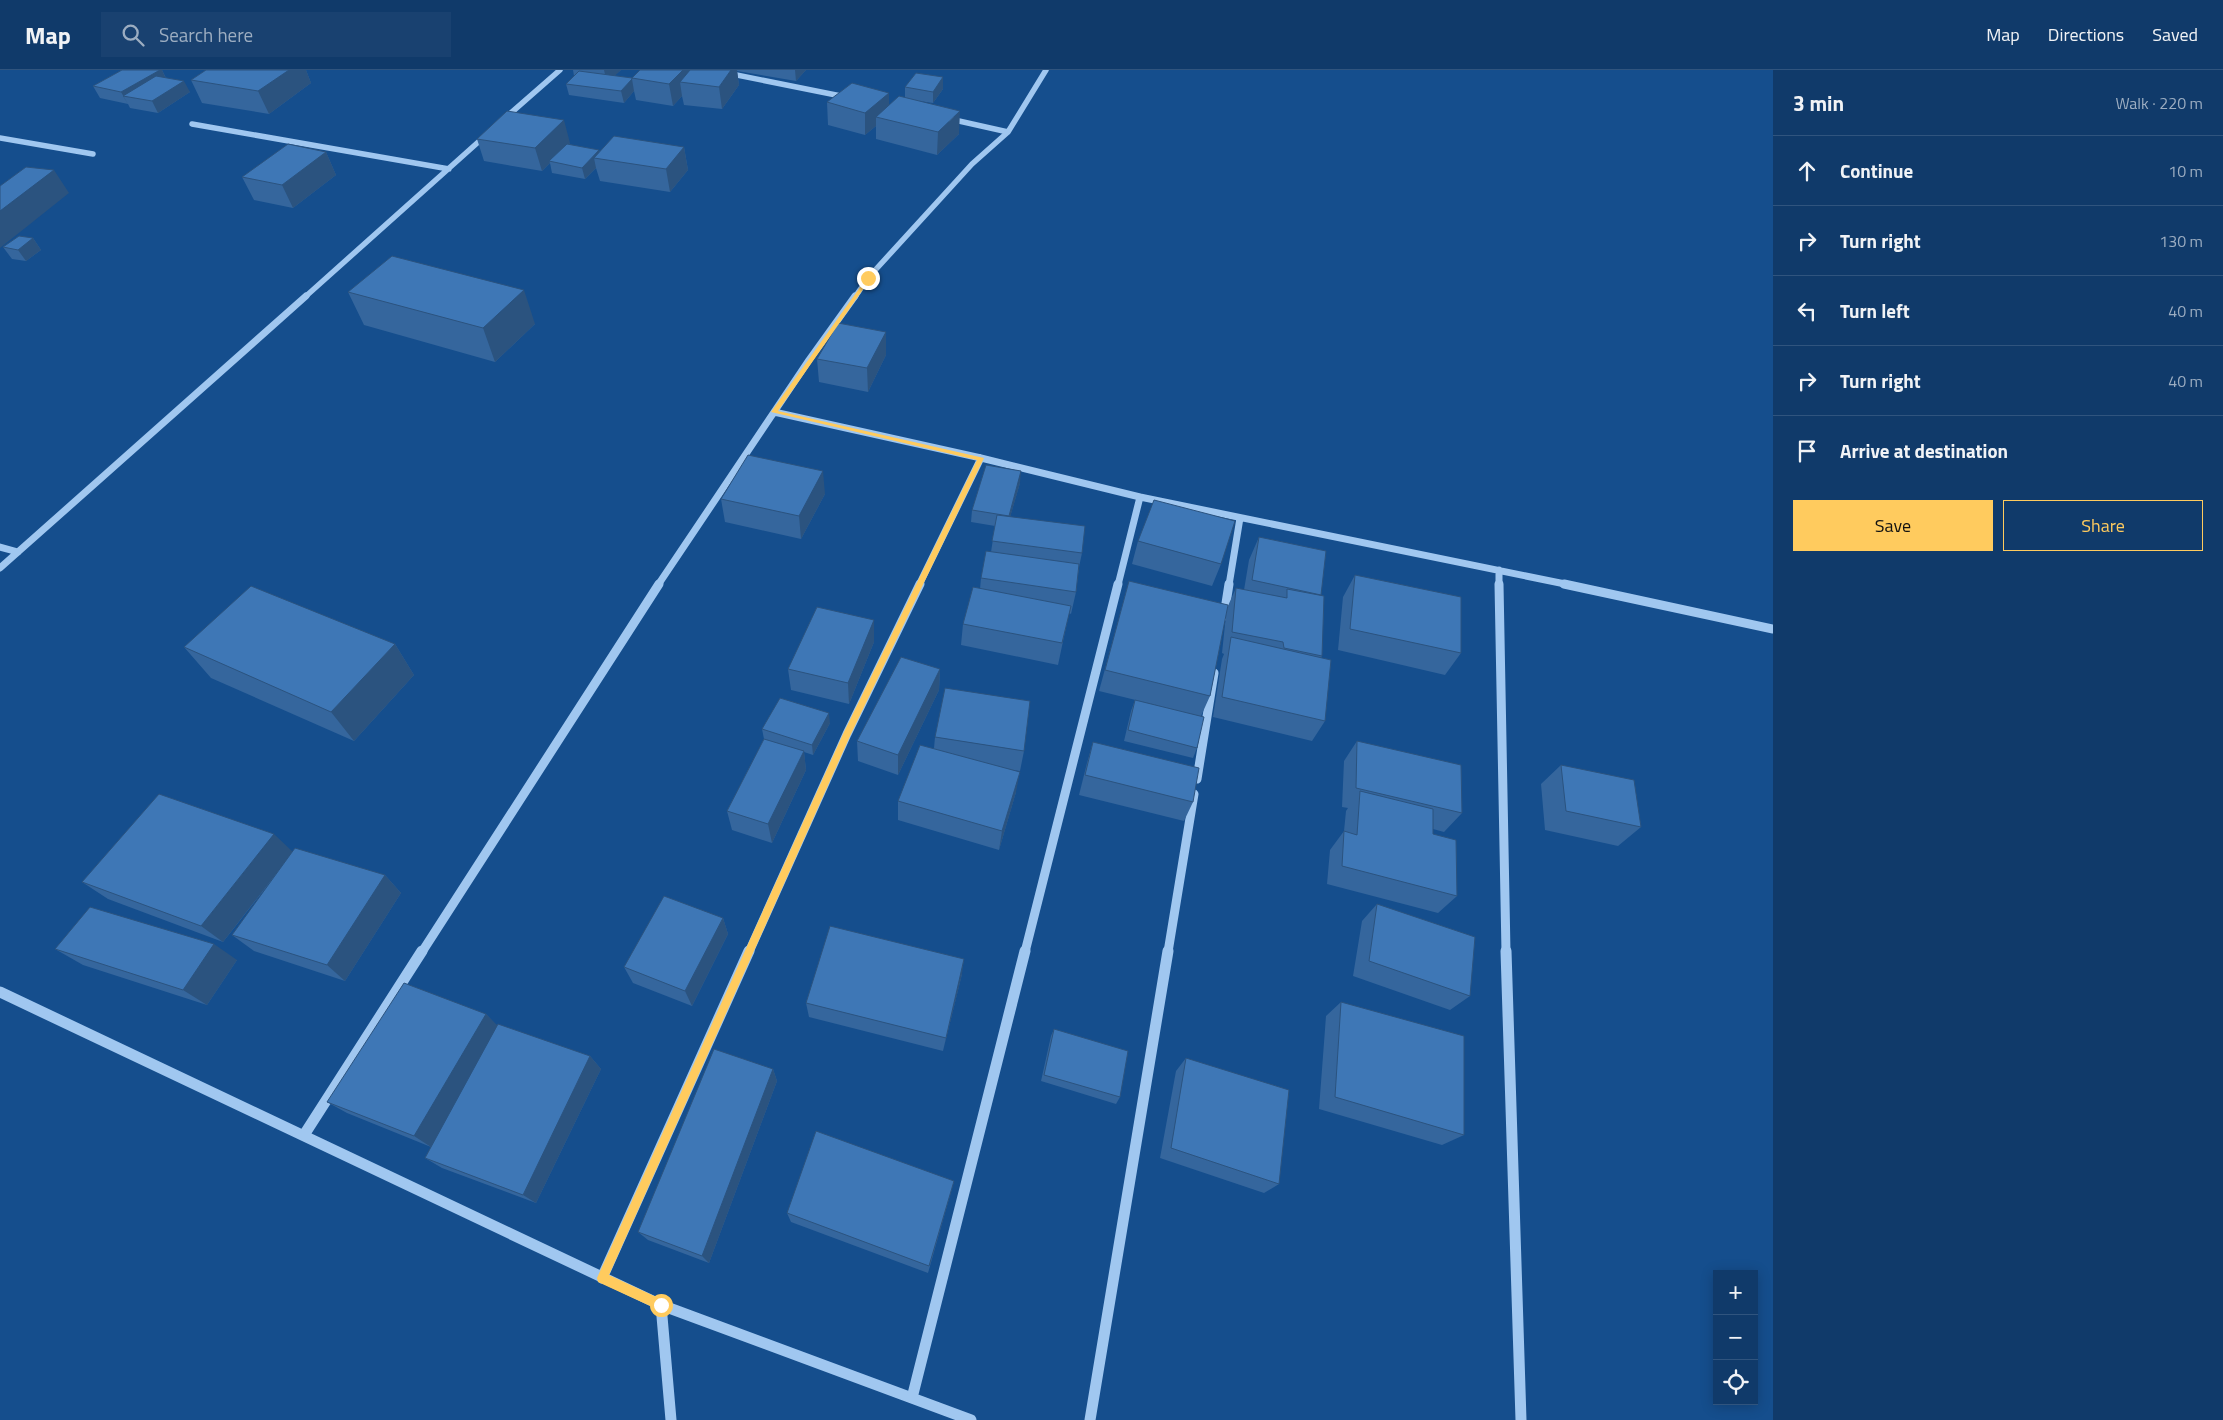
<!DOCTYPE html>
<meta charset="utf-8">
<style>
body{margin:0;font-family:"Titillium Web",sans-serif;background:#194170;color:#f1f3f6}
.controls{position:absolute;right:15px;bottom:15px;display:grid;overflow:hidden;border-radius:0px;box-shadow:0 2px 12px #0003}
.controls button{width:45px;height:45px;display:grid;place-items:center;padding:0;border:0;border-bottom:1px solid #30547e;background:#103a6a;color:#f1f3f6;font:25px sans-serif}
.stop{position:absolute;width:15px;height:15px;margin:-11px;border:4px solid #ffcb5e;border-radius:50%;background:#fff}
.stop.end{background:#ffcb5e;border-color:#fff;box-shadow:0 1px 5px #0008}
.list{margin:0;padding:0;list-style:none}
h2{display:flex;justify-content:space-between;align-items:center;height:65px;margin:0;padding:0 20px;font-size:21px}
h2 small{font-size:16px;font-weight:400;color:#9cadc1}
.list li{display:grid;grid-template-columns:32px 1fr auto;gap:15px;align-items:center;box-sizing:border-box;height:70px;padding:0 20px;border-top:1px solid #30547e}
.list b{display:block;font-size:19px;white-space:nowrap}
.list em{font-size:16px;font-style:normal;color:#9cadc1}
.actions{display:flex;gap:10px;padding:15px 20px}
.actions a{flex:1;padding:11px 0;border:1px solid #ffcb5e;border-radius:0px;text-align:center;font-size:18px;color:#ffcb5e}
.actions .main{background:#ffcb5e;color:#111}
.icon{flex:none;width:28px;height:28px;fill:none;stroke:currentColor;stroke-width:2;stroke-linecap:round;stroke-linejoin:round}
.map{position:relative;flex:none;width:1773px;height:1350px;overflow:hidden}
header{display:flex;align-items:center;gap:30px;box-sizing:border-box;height:70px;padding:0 25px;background:#103a6a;border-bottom:1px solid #30547e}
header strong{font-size:24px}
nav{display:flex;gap:28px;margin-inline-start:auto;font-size:18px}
.search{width:350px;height:45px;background:#194170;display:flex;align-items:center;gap:12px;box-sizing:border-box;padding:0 18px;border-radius:0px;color:#9cadc1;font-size:19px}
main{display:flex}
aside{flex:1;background:#103a6a}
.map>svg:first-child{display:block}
</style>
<header>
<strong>Map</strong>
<div class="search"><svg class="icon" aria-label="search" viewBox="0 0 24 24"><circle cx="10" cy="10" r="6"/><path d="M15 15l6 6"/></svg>Search here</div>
<nav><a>Map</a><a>Directions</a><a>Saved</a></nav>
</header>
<main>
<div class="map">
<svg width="1773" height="1350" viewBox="0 0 1773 1350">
<rect width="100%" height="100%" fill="#154e8d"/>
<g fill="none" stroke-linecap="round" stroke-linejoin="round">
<!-- minor-far3 -->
<path stroke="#a0c7f0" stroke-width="5.5" d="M712 0 846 27
M504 49 560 0
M950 49 1008 62
M192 54 449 99
M0 68 93 84
M305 227 485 66
M855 227 868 208 972 94 1008 62 1046 0"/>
<!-- minor-far2 -->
<path stroke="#a0c7f0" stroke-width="7" d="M774 342 981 388 1140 427 1570 515
M0 477 18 482
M0 498 306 226
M1499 500V515
M658 515 809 290 855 226
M919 515 981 388
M1118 515 1140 427
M1229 515 1240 448"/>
<!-- minor-far1 -->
<path stroke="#a0c7f0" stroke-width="9" d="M1499 514 1506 882
M1564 514 1773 559
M1224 546 1229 514
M1197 709 1214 603
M422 882 659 514
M749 882 847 664 920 514
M1025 882 1118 514
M1168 882 1194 724"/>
<!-- minor -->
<path stroke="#a0c7f0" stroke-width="11" d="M1506 881 1521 1350
M0 922 661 1235 671 1350
M304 1065 422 881
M602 1208 749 881
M661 1235 971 1350
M912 1328 1025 881
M1090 1350 1168 881"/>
</g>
<!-- wall -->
<path fill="#35669d" d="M122 0H162L166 8 190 22 158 43 130 38 128 34 100 28 93 16Z
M206 0H306L311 13 269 44 202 33 191 10Z
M573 0H621L614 6 632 8 640 0H806L796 11 737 1 739 15 722 39 684 35 682 26 673 36 636 30 634 21 624 33 569 25 566 14 574 6Z
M943 7V19L933 33 919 31 959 64 937 85 876 69V56L865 65 828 55 827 32 889 23V35L905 27V17Z
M477 69 570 73 568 75 599 80 600 82 684 77 688 100 670 122 600 111 596 98 585 109 552 103 550 93 542 101 484 91Z
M326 82 336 105 293 138 254 130 242 107Z
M33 168 41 180 26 191 12 189 3 177Z
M348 222 535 254 495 292 364 255Z
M886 285 868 322 819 312 817 289Z
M1020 413 1010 447 1082 483 1079 497 1076 522 1071 544 1069 543 1058 595 961 575 963 554 980 519 981 508 991 482 995 456 971 452 972 440Z
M825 424 801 469 725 452 721 429Z
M1259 467 1321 525 1322 586 1321 588 1325 651 1312 671 1213 647 1222 589 1224 584 1222 583 1226 545 1210 626 1201 646 1197 678 1193 688 1124 671 1131 641 1135 630 1160 636 1099 621 1129 511 1227 538 1236 518 1244 520 1249 490Z
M1138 471 1221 494 1212 516 1132 494Z
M1355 505 1461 583 1445 605 1338 580 1343 527Z
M874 572 849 634 791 620 788 599Z
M395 574 414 605 354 671 211 608 184 577Z
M940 599 939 620 898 705 858 691 857 671Z
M830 653 813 685 804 682 806 700 772 773 732 760 727 741 764 669 762 659Z
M935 667 1024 681 1020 701 1012 700 1016 722 999 780 898 750V731L934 678Z
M1357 671 1462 743 1444 762 1433 759V764L1457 826 1438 843 1327 814 1330 780 1344 761 1346 741 1348 738 1342 737 1344 691Z
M1093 672 1193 732 1184 751 1079 725 1087 693Z
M1561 695 1641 757 1618 776 1545 760 1541 714Z
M292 782 385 805 401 823 345 911 254 881 232 865 276 805 223 872 108 829 82 812Z
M1377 834 1470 926 1450 940 1353 906 1362 851Z
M723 848 728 864 692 936 633 913 624 897Z
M55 879 237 890 207 935 83 895Z
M962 904 943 981 809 947 806 933Z
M1341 932 1464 1065 1442 1075 1319 1039 1326 946Z
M486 944 497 956 590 986 601 999 536 1133 442 1098 425 1088 431 1077 347 1043 327 1032Z
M1054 959 1120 1027 1116 1034 1041 1011 1051 966Z
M1186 988 1279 1114 1264 1123 1160 1088 1176 1001Z
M773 999 777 1011 709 1193 648 1170 638 1162Z
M954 1111 928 1203 791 1152 787 1143Z"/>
<!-- shaded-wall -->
<path fill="#2b537f" d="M160 0H162L167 11 123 26 128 34 121 22Z
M289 0H306L311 13 269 44 258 21Z
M604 0H621L607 13Z
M683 0H704L680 12 682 26 673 36 669 14Z
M731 0H737L739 15 722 39 719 17Z
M795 0H806L796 11Z
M943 7V19L933 33V22Z
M632 9 634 21 624 33 621 21Z
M184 11 190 22 158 43 152 31Z
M889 23V45L876 47V56L865 65V43Z
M960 41 959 64 937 85 938 62Z
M564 50 570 73 551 92 549 91 550 93 542 101 535 78Z
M684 77 688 100 670 122 666 99Z
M599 80 601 89 594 88 596 98 585 109 582 98Z
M326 82 336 105 293 138 282 115Z
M54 100 69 123 0 178V141Z
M33 168 41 180 26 191 18 180Z
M524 220 535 254 495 292 483 258Z
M886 262V285L868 322 867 298Z
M823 401 825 424 801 469 799 446Z
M1021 401 1020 413 1007 458 1009 447Z
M874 550V572L849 634 848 613Z
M395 574 414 605 354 671 331 642Z
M940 599 939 620 898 705V685Z
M829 643 830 653 813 685 812 675Z
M804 681 806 700 772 773 768 754Z
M1020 702 1016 722 999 780 1002 761Z
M274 764 293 782 223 872 201 856Z
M385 805 401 823 345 911 327 895Z
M723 848 728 864 692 936 685 921Z
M214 874 237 890 207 935 183 920Z
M964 889 962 904 943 981 946 968Z
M486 944 500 958 431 1077 414 1066Z
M590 986 601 999 536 1133 523 1125Z
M773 999 777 1011 709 1193 702 1186Z"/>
<!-- building -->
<path fill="#3e77b6" stroke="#2b537f" d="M122 0H160L121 22 93 16Z
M206 0H289L258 21 191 10Z
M640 0H683L669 14 632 8Z
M690 0H731L719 17 680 12Z
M579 1 632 8V9L621 21 566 14Z
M916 3 943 7 933 22 905 17Z
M156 6 184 11 152 31 123 26Z
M852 13 889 23 865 43 827 32Z
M899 26 960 41 938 62 876 47Z
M507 41 564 50 535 78 477 69Z
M614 66 684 77 666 99 594 88Z
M288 74 326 82 282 115 242 107Z
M567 74 599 80 582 98 549 91Z
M26 97 54 100 0 141V116Z
M19 166 33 168 18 180 3 177Z
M392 186 524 220 483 258 348 222Z
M838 253 886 262 867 298 817 289Z
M748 385 823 401 799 446 721 429Z
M986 395 1021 401 1009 446 972 440Z
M1154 430 1235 451 1221 494 1138 471Z
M997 445 1085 456 1082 483 992 471Z
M1259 467 1326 481 1321 525 1252 510Z
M986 481 1079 494 1076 522 981 508Z
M1355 505 1461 527V583L1350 559Z
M1129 511 1228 535 1210 626 1105 600Z
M251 516 395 574 331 642 184 577Z
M973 517 1071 536 1062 573 963 554Z
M1236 518 1287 528V519L1324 526 1322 586 1284 578 1283 572 1232 562Z
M817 537 874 550 848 613 788 599Z
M1231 567 1331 590 1325 651 1222 627Z
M901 587 940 599 898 685 857 671Z
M945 618 1030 631 1024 681 935 667Z
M780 628 829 643 812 675 762 659Z
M1135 630 1204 647 1197 678 1128 660Z
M764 669 804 681 768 754 727 741Z
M1357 671 1461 695 1462 743 1356 718Z
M1093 672 1199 698 1193 732 1085 705Z
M920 675 1020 702 1002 761 898 731Z
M1561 695 1634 710 1641 757 1566 741Z
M1360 721 1433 739V764L1456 770 1457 826 1342 796 1344 761 1357 765Z
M159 724 274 764 201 856 82 812Z
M295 778 385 805 327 895 232 865Z
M664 826 723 848 685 921 624 897Z
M1377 834 1475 867 1470 926 1369 891Z
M90 837 214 874 183 920 55 879Z
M830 856 964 889 946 968 806 933Z
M404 913 486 944 414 1066 327 1032Z
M1341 932 1464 966V1065L1335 1027Z
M498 954 590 986 523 1125 425 1088Z
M1054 959 1128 981 1120 1027 1044 1005Z
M714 979 773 999 702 1186 638 1162Z
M1186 988 1289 1020 1279 1114 1171 1078Z
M816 1061 954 1111 929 1196 787 1143Z"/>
<!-- route -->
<path fill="#ffcb5e" d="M868 206 871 208 778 341 984 388 851 664 609 1205 665 1231 667 1235 665 1239 661 1241 598 1212 597 1208 843 664 977 390 771 342Z"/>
</svg>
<div class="controls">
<button>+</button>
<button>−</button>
<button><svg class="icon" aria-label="locate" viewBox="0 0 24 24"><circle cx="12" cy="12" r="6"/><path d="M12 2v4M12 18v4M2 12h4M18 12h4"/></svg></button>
</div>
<div class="stop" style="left:661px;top:1235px"></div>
<div class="stop end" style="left:868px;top:208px"></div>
</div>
<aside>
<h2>3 min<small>Walk · 220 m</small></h2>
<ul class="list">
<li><svg class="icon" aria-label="ahead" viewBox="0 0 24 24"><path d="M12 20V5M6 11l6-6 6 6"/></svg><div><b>Continue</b></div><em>10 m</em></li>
<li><svg class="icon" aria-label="right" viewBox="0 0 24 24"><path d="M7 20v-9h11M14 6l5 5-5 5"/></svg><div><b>Turn right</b></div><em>130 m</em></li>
<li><svg class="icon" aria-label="left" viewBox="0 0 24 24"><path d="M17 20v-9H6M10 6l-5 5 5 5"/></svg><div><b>Turn left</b></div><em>40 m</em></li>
<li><svg class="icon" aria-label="right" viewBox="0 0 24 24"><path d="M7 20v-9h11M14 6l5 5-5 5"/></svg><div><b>Turn right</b></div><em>40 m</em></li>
<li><svg class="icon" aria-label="arrive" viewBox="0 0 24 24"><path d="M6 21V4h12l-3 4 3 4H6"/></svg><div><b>Arrive at destination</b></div></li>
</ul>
<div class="actions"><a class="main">Save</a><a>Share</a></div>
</aside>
</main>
